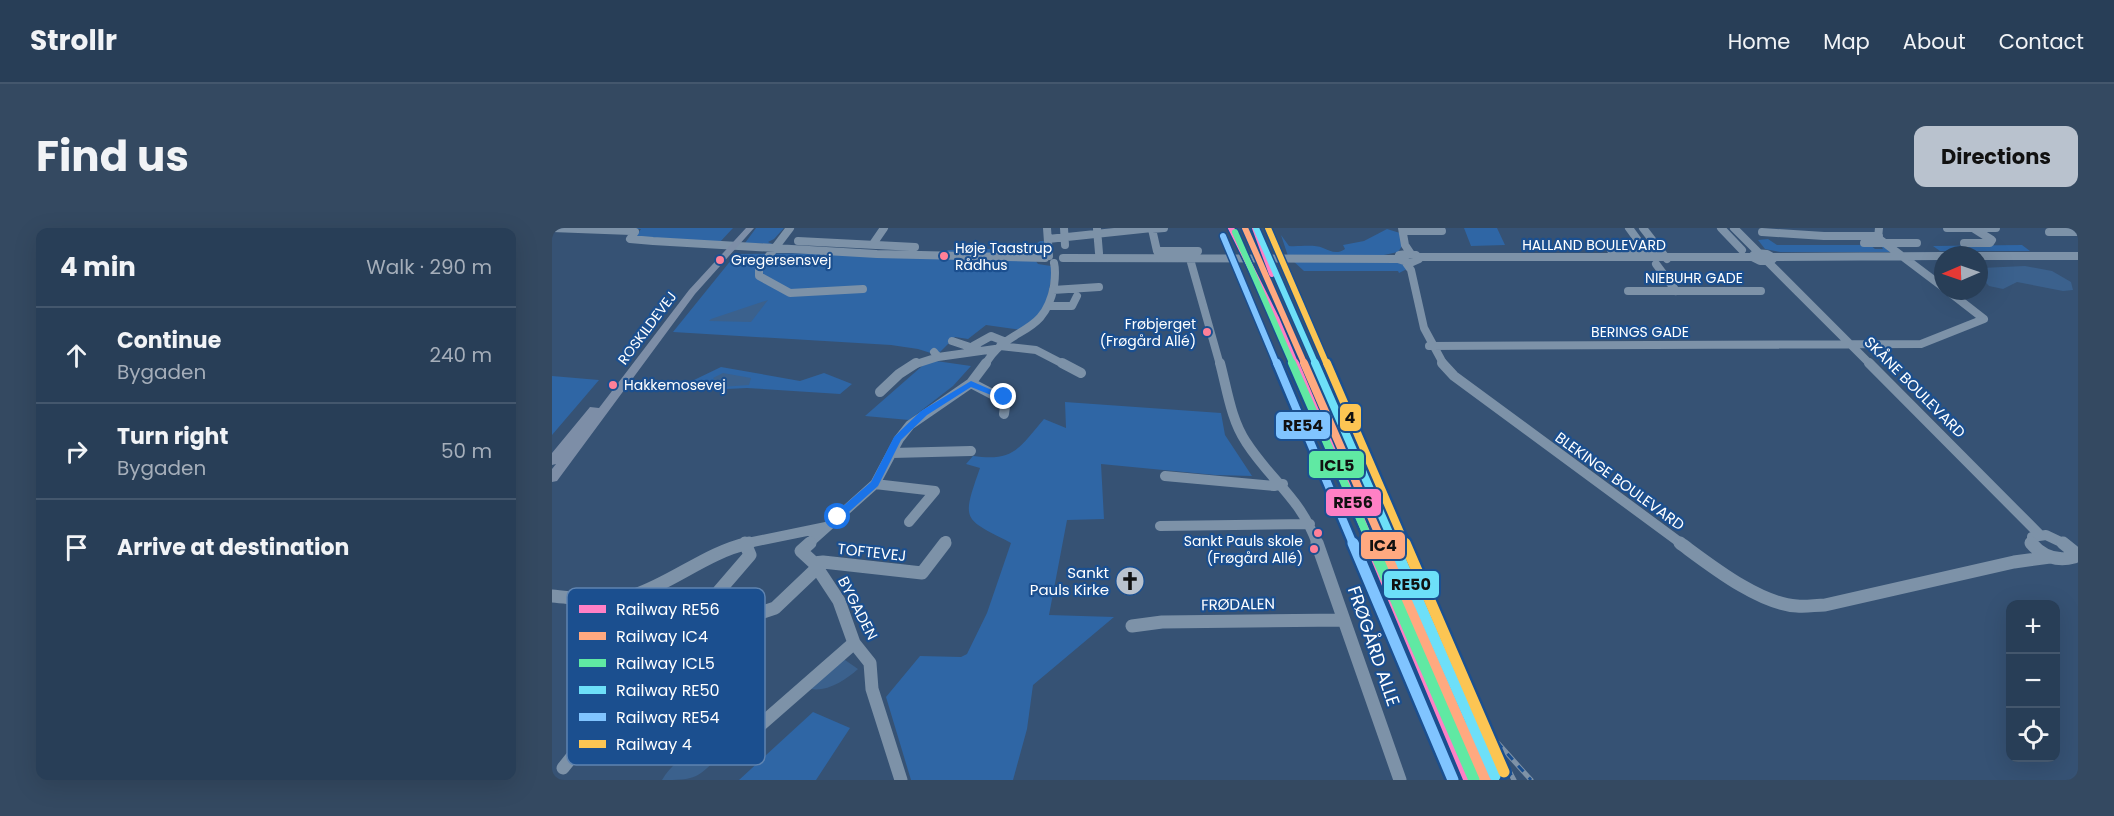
<!DOCTYPE html>
<meta charset="utf-8">
<style>
body{margin:0;font-family:Poppins,sans-serif;background:#344961;color:#f1f3f6}
.controls{position:absolute;right:18px;bottom:18px;display:grid;overflow:hidden;border-radius:12px;box-shadow:0 6px 24px #0002}
.controls button{width:54px;height:54px;display:grid;place-items:center;padding:0;border:0;border-bottom:2px solid #44576d;background:#283e57;color:#f1f3f6;font:30px sans-serif}
.compass{position:absolute;left:1382px;top:18px;width:54px;height:54px;border-radius:50%;background:#283e57;box-shadow:0 6px 24px #0002;rotate:268deg}
.stop{position:absolute;width:18px;height:18px;margin:-14px;border:4px solid #1a73e8;border-radius:50%;background:#fff}
.stop.end{background:#1a73e8;border-color:#fff;box-shadow:0 2px 6px #0008}
.list{margin:0;padding:0;list-style:none}
h2{display:flex;justify-content:space-between;align-items:center;height:78px;margin:0;padding:0 24px;font-size:26px}
h2 small{font-size:20px;font-weight:400;color:#a5aeba}
.list li{display:grid;grid-template-columns:39px 1fr auto;gap:18px;align-items:center;box-sizing:border-box;height:96px;padding:0 24px;border-top:2px solid #44576d}
.list b{display:block;font-size:22px;white-space:nowrap}
.list p{margin:0;font-size:20px;white-space:nowrap;color:#a5aeba}
.list em{font-size:20px;font-style:normal;color:#a5aeba}
.icon{flex:none;width:33px;height:33px;fill:none;stroke:currentColor;stroke-width:2;stroke-linecap:round;stroke-linejoin:round}
.map{position:relative;flex:none;width:1526px;height:552px;overflow:hidden;border-radius:12px}
header{display:flex;align-items:center;gap:36px;box-sizing:border-box;height:84px;padding:0 30px;background:#283e57;border-bottom:2px solid #44576d}
header strong{font-size:28px}
nav{display:flex;gap:33px;margin-inline-start:auto;font-size:21px}
.intro{display:flex;align-items:center;justify-content:space-between;box-sizing:border-box;height:144px;padding:0 36px}
h1{margin:0;font-size:42px}
.button{padding:15px 27px;border-radius:12px;background:#b9c2ce;color:#111;font-size:21px;font-weight:700}
main{display:flex;gap:36px;padding:0 36px}
aside{flex:1;background:#283e57;border-radius:12px;box-shadow:0 6px 24px #0002}
.map>svg:first-child{display:block}
</style>
<header>
<strong>Strollr</strong>
<nav><a>Home</a><a>Map</a><a>About</a><a>Contact</a></nav>
</header>
<div class="intro"><h1>Find us</h1><a class="button">Directions</a></div>
<main>
<aside>
<h2>4 min<small>Walk · 290 m</small></h2>
<ul class="list">
<li><svg class="icon" aria-label="ahead" viewBox="0 0 24 24"><path d="M12 20V5M6 11l6-6 6 6"/></svg><div><b>Continue</b><p>Bygaden</p></div><em>240 m</em></li>
<li><svg class="icon" aria-label="right" viewBox="0 0 24 24"><path d="M7 20v-9h11M14 6l5 5-5 5"/></svg><div><b>Turn right</b><p>Bygaden</p></div><em>50 m</em></li>
<li><svg class="icon" aria-label="arrive" viewBox="0 0 24 24"><path d="M6 21V4h12l-3 4 3 4H6"/></svg><div><b>Arrive at destination</b></div></li>
</ul>
</aside>
<div class="map">
<svg width="1526" height="552" viewBox="0 0 1526 552">
<rect width="100%" height="100%" fill="#365274"/>
<!-- green -->
<path fill="#2f66a5" d="M29 0H181L168 14 83 9 89 1Z
M204 0H232L222 11 216 14 220 16 193 15Z
M912 0H945L953 17 919 18Z
M835 1 848 5 850 18 846 24 832 27 736 28 729 7 737 18C746 19 762 16 771 20 779 23 784 27 793 21L791 17 812 13Z
M1216 11 1225 17H1318L1323 21H1331L1328 16 1343 24H1228L1213 21 1206 12Z
M488 13H492L490 20 474 26 394 24 396 22 479 20Z
M1470 17 1478 23H1388L1381 18Z
M281 25 483 32 486 36 499 38 501 43 493 81 469 102 434 97 416 111 403 109 385 127 366 121 339 117 121 104 184 26Z
M740 32H838L853 37 855 41 847 45 846 43H752Z
M377 132 419 138 401 158 357 192 313 188Z
M169 139 248 153 272 145 300 156 288 166 195 160 132 163 142 152Z
M0 148 47 152 0 207Z
M513 174 669 185 673 207 700 248 663 247 549 236 552 291 515 292 497 387 562 389 481 457 475 501 461 552H359L334 469 368 428 409 429 415 426 435 385 459 315C411 290 409 294 428 240L414 236 421 228C462 234 467 220 492 191L514 200Z
M261 484 298 500 264 552H187Z"/>
<!-- water -->
<path fill="#3b618d" d="M1473 38 1500 43 1519 54 1521 62 1511 63 1465 54 1451 61 1437 58 1427 47 1429 40Z
M216 72 199 94 157 93 159 91Z
M171 145 199 150 197 157 169 159 161 150Z
M288 432H293L306 441C294 452 275 464 259 461Z
M152 517H167L170 525C146 550 145 552 110 552 120 535 134 526 152 517Z"/>
<g fill="none" stroke-linecap="round" stroke-linejoin="round">
<!-- minor-far2 -->
<path stroke="#7d92a8" stroke-width="8" d="M0 0 79 3 83 4 78 11 101 13 325 26 493 30
M238 0 207 41V48L238 65 311 61
M495 0 497 28
M512 0 513 17
M612 0 600 1 605 23H646
M850 0 853 17 859 26
M1077 0 1093 22H1108
M1091 0 1115 31
M1169 0 1190 22
M1182 0 1207 25
M1327 0 1326 10 1391 59
M1395 0H1444
M545 1 547 25
M851 3H890
M1210 4 1272 8H1327
M1497 4H1526
M496 11 600 0
M246 13 363 19
M1312 15H1365
M1412 15H1438L1440 12 1421 0
M321 16 332 0
M1059 22H1093
M1203 25 1215 26 1222 30 1219 33H1208L1200 29Z
M855 26 864 27 867 31 858 35 846 31 847 27Z
M1427 28H1526
M866 29H1200
M1221 29 1391 28
M511 30 846 31
M638 31 668 137
M1215 33 1319 137
M854 35 859 42 872 100 892 137
M1104 36 1124 63
M501 62 547 59
M1076 63H1209
M498 78H520L525 68
M400 113 427 122
M421 118 439 108 454 114
M448 118 484 122 513 137
M877 118 1369 116 1432 91 1396 63
M382 124 386 129 443 121
M361 137 386 129
M433 137C456 96 492 111 502 58 503 50 504 43 502 35"/>
<!-- minor-far1 -->
<path stroke="#7d92a8" stroke-width="10" d="M510 135 529 145
M668 135C675 161 679 192 694 214 719 253 749 270 765 316
M890 135 902 148 1130 316
M1317 135 1488 307
M419 155 442 167 454 170 452 186
M328 164 347 146 364 135
M340 225 419 223
M613 248 722 258 731 256
M323 256 383 263 357 294
M608 298 758 296
M191 316 274 299
M256 316 323 256 347 211 358 197 419 155 434 135
M392 316 394 313
M1480 316V309L1494 307 1513 316"/>
<!-- minor -->
<path stroke="#7d92a8" stroke-width="13" d="M193 315 198 327 167 363 166 372 169 376 211 384 223 380 265 340
M258 315 249 323 262 335 287 373 302 415 318 435 320 461 349 552
M765 315 848 552
M1128 315C1158 337 1207 376 1245 378 1254 379 1264 377 1273 377L1462 334 1498 329
M1479 315C1490 328 1505 334 1522 329L1521 323 1511 315
M262 335 271 334 370 345 393 315
M0 368C26 370 58 377 83 367 123 353 156 324 197 315
M580 398 610 394 792 392
M37 508 192 511
M182 520 302 415
M11 540 105 422"/>
<!-- major -->
<path fill="#7d8ea7" fill-rule="evenodd" d="M194 0H202L143 66 5 253 0 254V241L4 236 0 237V225L38 179 47 180 137 62Z"/>
<!-- rail-far1 casing -->
<g stroke="#7e92a7" stroke-width="4.5">
<path id="rail-far1" d="M782 181 843 316"/>
</g>
<!-- rail casing -->
<g stroke="#7e92a7" stroke-width="5">
<path id="rail" d="M843 315 906 455 944 513 979 552
M948 526 962 552"/>
</g>
<!-- rail-far1 -->
<use href="#rail-far1" stroke="#1b4f8f" stroke-width="2" stroke-dasharray="6" stroke-linecap="butt"/>
<!-- rail -->
<use href="#rail" stroke="#1b4f8f" stroke-width="3" stroke-dasharray="8" stroke-linecap="butt"/>
<!-- rail-1-far2 casing -->
<g stroke="#1b4f8f" stroke-width="9">
<path id="rail-1-far2" d="M679 0 724 90 744 137
M703 0 720 46"/>
</g>
<!-- rail-1-far1 casing -->
<g stroke="#1b4f8f" stroke-width="13">
<path id="rail-1-far1" d="M743 135 819 316"/>
</g>
<!-- rail-1 casing -->
<g stroke="#1b4f8f" stroke-width="16">
<path id="rail-1" d="M818 315 917 552
M918 499 940 552"/>
</g>
<!-- rail-2-far2 casing -->
<g stroke="#1b4f8f" stroke-width="9">
<path id="rail-2-far2" d="M693 0 753 137"/>
</g>
<!-- rail-2-far1 casing -->
<g stroke="#1b4f8f" stroke-width="13">
<path id="rail-2-far1" d="M752 135 831 316"/>
</g>
<!-- rail-2 casing -->
<g stroke="#1b4f8f" stroke-width="16">
<path id="rail-2" d="M830 315 933 552"/>
</g>
<!-- rail-3-far2 casing -->
<g stroke="#1b4f8f" stroke-width="9">
<path id="rail-3-far2" d="M683 4 741 137"/>
</g>
<!-- rail-3-far1 casing -->
<g stroke="#1b4f8f" stroke-width="13">
<path id="rail-3-far1" d="M740 135 819 316"/>
</g>
<!-- rail-3 casing -->
<g stroke="#1b4f8f" stroke-width="16">
<path id="rail-3" d="M819 315 922 552"/>
</g>
<!-- rail-4-far2 casing -->
<g stroke="#1b4f8f" stroke-width="9">
<path id="rail-4-far2" d="M704 0 764 137"/>
</g>
<!-- rail-4-far1 casing -->
<g stroke="#1b4f8f" stroke-width="13">
<path id="rail-4-far1" d="M763 135 842 316"/>
</g>
<!-- rail-4 casing -->
<g stroke="#1b4f8f" stroke-width="16">
<path id="rail-4" d="M841 315 943 548"/>
</g>
<!-- rail-5-far2 casing -->
<g stroke="#1b4f8f" stroke-width="9">
<path id="rail-5-far2" d="M671 8 725 137"/>
</g>
<!-- rail-5-far1 casing -->
<g stroke="#1b4f8f" stroke-width="13">
<path id="rail-5-far1" d="M725 135 801 316"/>
</g>
<!-- rail-5 casing -->
<g stroke="#1b4f8f" stroke-width="16">
<path id="rail-5" d="M801 315 901 552"/>
</g>
<!-- rail-6-far2 casing -->
<g stroke="#1b4f8f" stroke-width="9">
<path id="rail-6-far2" d="M716 0 775 137"/>
</g>
<!-- rail-6-far1 casing -->
<g stroke="#1b4f8f" stroke-width="13">
<path id="rail-6-far1" d="M775 135 853 316"/>
</g>
<!-- rail-6 casing -->
<g stroke="#1b4f8f" stroke-width="16">
<path id="rail-6" d="M853 315 952 544"/>
</g>
<!-- rail-1-far2 -->
<use href="#rail-1-far2" stroke="#ff80c5" stroke-width="6"/>
<!-- rail-1-far1 -->
<use href="#rail-1-far1" stroke="#ff80c5" stroke-width="8"/>
<!-- rail-1 -->
<use href="#rail-1" stroke="#ff80c5" stroke-width="11"/>
<!-- rail-2-far2 -->
<use href="#rail-2-far2" stroke="#ffa980" stroke-width="6"/>
<!-- rail-2-far1 -->
<use href="#rail-2-far1" stroke="#ffa980" stroke-width="8"/>
<!-- rail-2 -->
<use href="#rail-2" stroke="#ffa980" stroke-width="11"/>
<!-- rail-3-far2 -->
<use href="#rail-3-far2" stroke="#60e9a3" stroke-width="6"/>
<!-- rail-3-far1 -->
<use href="#rail-3-far1" stroke="#60e9a3" stroke-width="8"/>
<!-- rail-3 -->
<use href="#rail-3" stroke="#60e9a3" stroke-width="11"/>
<!-- rail-4-far2 -->
<use href="#rail-4-far2" stroke="#6ddff8" stroke-width="6"/>
<!-- rail-4-far1 -->
<use href="#rail-4-far1" stroke="#6ddff8" stroke-width="8"/>
<!-- rail-4 -->
<use href="#rail-4" stroke="#6ddff8" stroke-width="11"/>
<!-- rail-5-far2 -->
<use href="#rail-5-far2" stroke="#80c4ff" stroke-width="6"/>
<!-- rail-5-far1 -->
<use href="#rail-5-far1" stroke="#80c4ff" stroke-width="8"/>
<!-- rail-5 -->
<use href="#rail-5" stroke="#80c4ff" stroke-width="11"/>
<!-- rail-6-far2 -->
<use href="#rail-6-far2" stroke="#fcc553" stroke-width="6"/>
<!-- rail-6-far1 -->
<use href="#rail-6-far1" stroke="#fcc553" stroke-width="8"/>
<!-- rail-6 -->
<use href="#rail-6" stroke="#fcc553" stroke-width="11"/>
</g>
<!-- route -->
<path fill="#1a73e8" d="M419 153 456 169 449 171 419 159 375 187 349 212 326 258 289 291H282V286L319 254 342 209 369 183Z"/>
<!-- icons -->
<defs>
<g id="church-disc" transform="scale(1.5)"><circle r="9.5" fill="#b9c2ce" stroke="#1b4f8f"/><path d="M-1.2-6h2.4v3.5h3.3v2.4h-3.3V6h-2.4V-.1h-3.3v-2.4h3.3Z" fill="#111"/></g>
</defs>
<g fill-rule="evenodd">
<use href="#church-disc" x="578" y="353"/>
</g>
<!-- markers -->
<g fill="#ff8098" stroke="#1b4f8f" stroke-width="2">
<circle cx="392" cy="28" r="5"/>
<circle cx="168" cy="32" r="5"/>
<circle cx="655" cy="104" r="5"/>
<circle cx="61" cy="157" r="5"/>
<circle cx="766" cy="305" r="5"/>
<circle cx="762" cy="321" r="5"/>
</g>
<g text-anchor="middle" dominant-baseline="central" stroke-width="4.5" stroke-linejoin="round" paint-order="stroke">
<!-- far-street labels -->
<g font-size="14" fill="#fff" stroke="#1b4f8f">
<text x="1042" y="17">HALLAND BOULEVARD</text>
<text x="1142" y="50">NIEBUHR GADE</text>
<text transform="translate(95 100) rotate(-53)">ROSKILDEVEJ</text>
<text x="1088" y="104">BERINGS GADE</text>
</g>
<!-- bus labels -->
<g font-size="14" fill="#fff" stroke="#1b4f8f" text-anchor="start">
<text x="403" y="20">Høje Taastrup<tspan x="403" dy="17">Rådhus</tspan></text>
<text x="179" y="32">Gregersensvej</text>
<text x="644" y="96" text-anchor="end">Frøbjerget<tspan x="644" dy="17">(Frøgård Allé)</tspan></text>
<text x="72" y="157">Hakkemosevej</text>
<text x="751" y="313" text-anchor="end">Sankt Pauls skole<tspan x="751" dy="17">(Frøgård Allé)</tspan></text>
</g>
<!-- street labels -->
<g font-size="15" fill="#fff" stroke="#1b4f8f">
<text transform="translate(1363 159) rotate(45)">SKÅNE BOULEVARD</text>
<text transform="translate(1068 253) rotate(36)">BLEKINGE BOULEVARD</text>
<text transform="translate(320 324) rotate(6)">TOFTEVEJ</text>
<text transform="translate(686 376) rotate(-1)">FRØDALEN</text>
<text transform="translate(306 380) rotate(63)">BYGADEN</text>
</g>
<!-- poi labels -->
<g font-size="15" fill="#fff" stroke="#1b4f8f" text-anchor="end">
<text x="557" y="344">Sankt<tspan x="557" dy="17">Pauls Kirke</tspan></text>
</g>
<!-- near-street labels -->
<g font-size="18" fill="#fff" stroke="#1b4f8f">
<text transform="translate(822 418) rotate(71)">FRØGÅRD ALLE</text>
</g>
</g>
<!-- legend -->
<rect x="15" y="360" width="198" height="177" rx="9" fill="#1b4f8f" stroke="#5f84b1" stroke-width="1.5"/>
<rect x="27" y="377" width="27" height="8" fill="#ff80c5"/>
<rect x="27" y="404" width="27" height="8" fill="#ffa980"/>
<rect x="27" y="431" width="27" height="8" fill="#60e9a3"/>
<rect x="27" y="458" width="27" height="8" fill="#6ddff8"/>
<rect x="27" y="485" width="27" height="8" fill="#80c4ff"/>
<rect x="27" y="512" width="27" height="8" fill="#fcc553"/>
<g font-size="16" fill="#fff">
<text x="64" y="387">Railway RE56</text>
<text x="64" y="414">Railway IC4</text>
<text x="64" y="441">Railway ICL5</text>
<text x="64" y="468">Railway RE50</text>
<text x="64" y="495">Railway RE54</text>
<text x="64" y="522">Railway 4</text>
</g>
<g stroke="#1b4f8f" stroke-width="2">
<rect x="787" y="175" width="23" height="29" rx="6" fill="#fcc553"/>
<rect x="723" y="183" width="56" height="29" rx="6" fill="#80c4ff"/>
<rect x="756" y="222" width="57" height="29" rx="6" fill="#60e9a3"/>
<rect x="773" y="260" width="57" height="29" rx="6" fill="#ff80c5"/>
<rect x="808" y="303" width="46" height="29" rx="6" fill="#ffa980"/>
<rect x="831" y="342" width="57" height="29" rx="6" fill="#6ddff8"/>
</g>
<g font-size="16" text-anchor="middle" font-weight="bold" fill="#111">
<text x="798" y="195">4</text>
<text x="751" y="203">RE54</text>
<text x="785" y="243">ICL5</text>
<text x="801" y="280">RE56</text>
<text x="831" y="323">IC4</text>
<text x="859" y="362">RE50</text>
</g>
</svg>
<div class="controls">
<button>+</button>
<button>−</button>
<button><svg class="icon" aria-label="locate" viewBox="0 0 24 24"><circle cx="12" cy="12" r="6"/><path d="M12 2v4M12 18v4M2 12h4M18 12h4"/></svg></button>
</div>
<svg class="compass" viewBox="-18 -18 36 36"><path d="M0-13l5 13h-10z" fill="#e53935"/><path d="M0 13l5-13h-10z" fill="#a5aeba"/></svg>
<div class="stop" style="left:286px;top:289px"></div>
<div class="stop end" style="left:452px;top:169px"></div>
</div>
</main>
